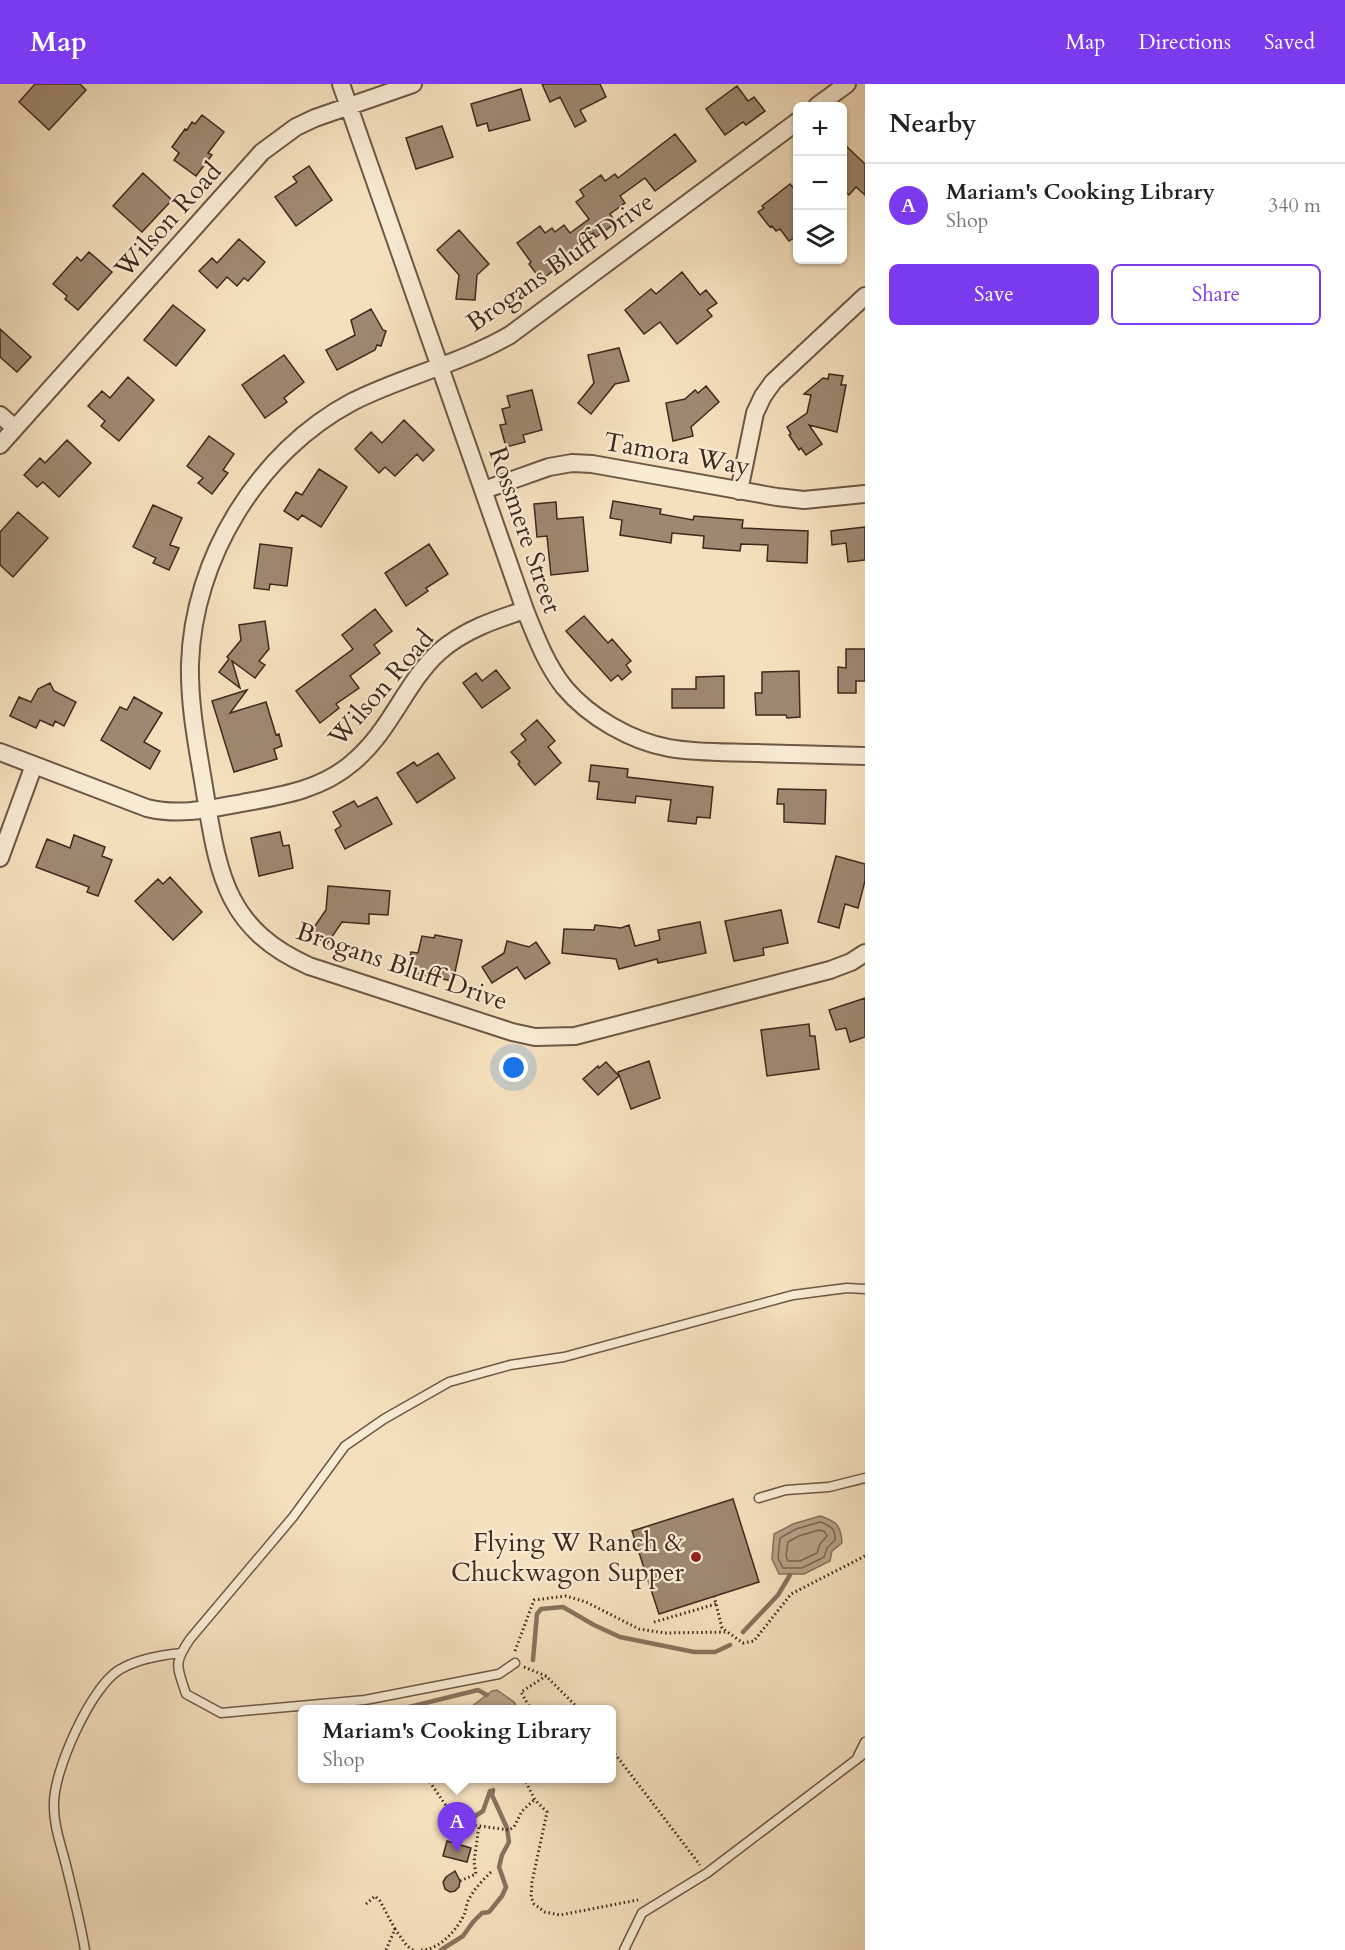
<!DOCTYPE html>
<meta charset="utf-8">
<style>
body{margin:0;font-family:Cardo,serif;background:#f2f2f2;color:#222}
.controls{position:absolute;right:18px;top:18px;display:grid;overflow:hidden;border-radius:9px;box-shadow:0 2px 4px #0004}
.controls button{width:54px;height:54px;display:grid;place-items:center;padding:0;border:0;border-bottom:2px solid #e0e0e0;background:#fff;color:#222;font:30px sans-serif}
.you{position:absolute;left:514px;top:984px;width:21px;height:21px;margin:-15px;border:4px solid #fff;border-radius:50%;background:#1a73e8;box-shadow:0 0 0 9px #1a73e833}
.badge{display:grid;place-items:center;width:39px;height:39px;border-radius:50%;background:#7c3aed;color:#fff;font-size:20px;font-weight:700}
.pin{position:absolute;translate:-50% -50px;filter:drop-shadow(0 2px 3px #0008)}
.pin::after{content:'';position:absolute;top:32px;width:21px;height:18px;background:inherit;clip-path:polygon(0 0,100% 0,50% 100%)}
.popup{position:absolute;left:298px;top:1621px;width:318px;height:78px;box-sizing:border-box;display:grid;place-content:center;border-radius:9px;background:#fff;filter:drop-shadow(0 2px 4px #0005);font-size:20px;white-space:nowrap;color:#767676}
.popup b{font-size:22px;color:#222}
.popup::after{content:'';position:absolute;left:50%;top:100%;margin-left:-12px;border:12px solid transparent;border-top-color:#fff}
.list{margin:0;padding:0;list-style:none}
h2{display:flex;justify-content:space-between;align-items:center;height:78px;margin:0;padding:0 24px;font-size:26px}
h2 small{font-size:20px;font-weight:400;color:#767676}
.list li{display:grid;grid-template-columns:39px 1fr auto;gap:18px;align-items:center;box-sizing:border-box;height:84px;padding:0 24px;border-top:2px solid #e0e0e0}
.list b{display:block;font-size:22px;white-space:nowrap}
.list p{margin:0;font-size:20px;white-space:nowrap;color:#767676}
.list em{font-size:20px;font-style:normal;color:#767676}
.actions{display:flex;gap:12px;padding:18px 24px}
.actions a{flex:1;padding:14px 0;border:2px solid #7c3aed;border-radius:9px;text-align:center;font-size:21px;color:#7c3aed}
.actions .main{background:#7c3aed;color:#fff}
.icon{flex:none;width:33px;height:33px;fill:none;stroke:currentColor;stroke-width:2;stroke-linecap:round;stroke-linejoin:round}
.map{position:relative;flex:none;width:865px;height:1866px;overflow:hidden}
header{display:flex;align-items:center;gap:36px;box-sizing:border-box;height:84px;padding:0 30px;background:#7c3aed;color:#fff}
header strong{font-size:28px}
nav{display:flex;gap:33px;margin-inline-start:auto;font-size:21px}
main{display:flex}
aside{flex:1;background:#fff}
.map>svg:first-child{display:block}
</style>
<header>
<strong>Map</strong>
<nav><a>Map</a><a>Directions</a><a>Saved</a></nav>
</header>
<main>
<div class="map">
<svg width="865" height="1866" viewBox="0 0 865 1866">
<rect width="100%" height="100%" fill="#f5e0bd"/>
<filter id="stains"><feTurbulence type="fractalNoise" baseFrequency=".00333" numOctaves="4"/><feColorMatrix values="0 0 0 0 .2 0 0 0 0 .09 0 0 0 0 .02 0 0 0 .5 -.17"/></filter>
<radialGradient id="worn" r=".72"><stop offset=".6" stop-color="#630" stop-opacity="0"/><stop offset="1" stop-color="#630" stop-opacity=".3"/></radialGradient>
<!-- water -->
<path fill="#b8a287" stroke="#88725d" stroke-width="1.5" d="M820 1432C836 1437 841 1441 842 1459L832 1467 830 1477 804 1490H779L772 1475 774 1450 793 1440Z
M497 1606 514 1618 518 1625H460L467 1622 471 1623 492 1607Z"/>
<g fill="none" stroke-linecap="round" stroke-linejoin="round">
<!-- shore -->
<path stroke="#7c6653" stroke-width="1.5" d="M820 1438C830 1441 836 1445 835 1456L827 1464 824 1473 802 1484H783L778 1474 780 1454 796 1445Z
M819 1446 825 1448 827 1452 820 1460 817 1469 800 1477H788L786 1472 788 1458 799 1452Z"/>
<!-- stream -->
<path stroke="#88725d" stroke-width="4.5" d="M743 1548 778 1511 790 1491
M533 1576 537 1530 541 1525 563 1523 594 1541 620 1553 694 1568H715L730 1561
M397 1626 478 1606 487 1611
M300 1631H302
M457 1750 470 1746 472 1734 483 1727 490 1707
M441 1866 463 1852 473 1838 482 1829 489 1828 502 1812 506 1803 499 1783 502 1771 509 1758 507 1744 492 1711 493 1706"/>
</g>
<!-- building -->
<path fill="#9f8871" stroke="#41291f" stroke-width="1.5" d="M35 0H80L86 6 49 46 19 18Z
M542 0H600L606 13 580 26 586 37 575 43 560 13 550 18Z
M737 2 748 17 754 13 765 27 746 41 743 38 725 51 706 25Z
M521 5 530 36 489 47 487 39 477 42 471 20Z
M202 31 224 48 208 69 212 71 196 92 174 76 179 69 172 63 185 45 187 46 192 38 195 40Z
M442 42 453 73 416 85 406 54Z
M675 50 696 77 655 107 645 94 620 112 625 119 610 130 616 139 596 153 593 149 563 172 566 177 541 196 529 180 531 178 517 159 540 142 545 149 552 144 555 148 564 141 570 149 589 135 576 118 584 112 580 106 601 91 605 97 615 90 618 94Z
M843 59 865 80V111L856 103 849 111 843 105Z
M309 82 332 116 296 142 275 113 297 98 293 93Z
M143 89 172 116 142 148 113 122Z
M790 100 798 109V151L789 157 780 145 776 147 772 142 770 143 758 128 764 124 762 122Z
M459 146 489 180 477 191 475 216 456 215 459 191 437 166Z
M239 155 265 178 248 197 244 194 237 202 227 193 217 204 199 187 212 174 217 179Z
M89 168 112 188 78 226 65 215 67 212 53 200 77 173 81 177Z
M682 188 700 211 706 206 717 219 707 226 712 232 677 260 660 238 644 250 625 226 651 205 656 210Z
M173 221 205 246 176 282 144 256Z
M371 225 383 246 386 247 381 262 377 261 375 266 337 286 326 266 355 251 351 236Z
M0 245 31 273 17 288 0 273Z
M619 264 629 297 615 300 591 330 578 319 594 299 588 271Z
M284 271 304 298 284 314 287 318 265 334 242 301Z
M829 290 843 292 841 301H846L837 348 809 341 822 360 806 371 801 364 799 366 789 351 791 350 787 343 807 329 811 311 804 310 823 294 828 295Z
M128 293 154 316 119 357 101 342 105 337 88 322 102 307 110 314Z
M706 302 719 318 691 343 693 352 673 357 666 319 685 315 695 306 698 309Z
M532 306 542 346 523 351 525 358 506 363 500 341 506 340 502 325 510 323 507 312Z
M404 336 434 366 423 377 417 370 395 392 385 383 379 389 355 365 371 348 382 359Z
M209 352 234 370 223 386 228 389 212 410 198 399 203 394 187 382Z
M67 356 91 379 59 413 43 398 37 403 24 391 40 374 45 379Z
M319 385 347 403 321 443 302 431 298 436 284 427 296 408 302 411Z
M613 417 661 425 660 430 693 436 694 432 743 436 742 444 808 447 807 479 767 477 768 461 741 460 740 467 703 464 704 452 672 449 671 459 620 451 622 436 610 434Z
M556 418 557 435 583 433 588 487 551 491 547 452 537 453 534 420Z
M153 421 182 434 170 461 179 464 169 486 153 479 156 474 133 463Z
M18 428 48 454 13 493 0 481V448Z
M865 443V476L848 478 846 459 832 461 831 447Z
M260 460 292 464 287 502 270 500 269 506 254 504Z
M429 460 448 490 426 504 428 507 406 522 385 489Z
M375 525 392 547 374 561 380 569 350 592 359 604 336 620 339 624 320 639 296 607 353 565 342 551Z
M584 532 608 559 612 555 631 577 626 581 631 588 622 596 618 591 611 597 566 547Z
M265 537 269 565 259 577 265 581 255 594 232 577 240 604 219 588 229 575 227 573 241 556 239 541Z
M846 565H865V597H856V609H838V583L846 584Z
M496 586 510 604 482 624 463 599 476 589 482 597Z
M799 587 800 633 787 634 786 631H756L755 609H762V588Z
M724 592V624H672V605H696V593Z
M50 599 54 607 76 618 64 642 55 637 53 642 40 636 36 644 10 632 19 613 31 618 38 605Z
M247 606 230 629 266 618 276 651 279 650 282 662 274 665 277 675 234 688 212 617Z
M134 613 162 629 144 658 160 667 150 685 101 656 120 623 127 626Z
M537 636 555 657 548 663 561 679 535 701 518 680 520 678 511 668 526 656 521 650Z
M438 669 455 694 417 719 397 689 414 678 417 682Z
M591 681 628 685 627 693 713 703 710 734 697 733 696 740 668 737 671 716 636 712 635 719 597 715 599 698 589 697Z
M778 705 826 706 825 740 784 738V720H777Z
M377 713 392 740 345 765 335 746 341 742 333 728 354 717 358 723Z
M280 748 283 762 289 761 293 784 259 792 251 754Z
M74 751 105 763 102 772 112 776 98 812 87 808 89 803 36 783 47 755 70 764Z
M836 772 865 780V797L858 824 845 820 839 844 818 838Z
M170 793 202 828 173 856 135 817 158 795 163 800Z
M328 802 390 807 388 831 369 830V840L342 838 327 860 310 849 326 826Z
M781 826 788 859 763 864 764 871 734 877 725 837Z
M700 838 706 869 658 879 657 875 619 885 616 875 562 869 564 845 594 846 595 841 621 844 629 841 635 862 660 856 658 846Z
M435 851 462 856 453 897 407 888 411 868 418 869 422 852 434 854Z
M507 857 529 863 536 858 550 879 525 895 517 883 492 899 482 883 504 869Z
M865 914V953L850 958 846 944 836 946 829 926Z
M809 940 810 952H815L819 985 767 992 761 946Z
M649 977 660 1014 631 1025 618 988Z
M606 978 619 992 598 1011 583 995 598 982 599 984Z
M733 1415 759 1498 659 1530 632 1447Z
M447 1757 471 1764 467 1778 443 1772Z
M455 1787 460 1797 459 1803 455 1807 450 1808 445 1805 443 1798 446 1793Z"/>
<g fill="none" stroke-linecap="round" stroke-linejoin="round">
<!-- lane casing -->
<g stroke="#6e5746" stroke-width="11">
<path id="lane" d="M759 1414 786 1406 829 1403 865 1394
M515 1579 499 1590 365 1616 221 1629 186 1610C177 1582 173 1580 190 1555L293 1433 345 1362 384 1335 449 1298 510 1281 564 1273 793 1211 847 1204 865 1205
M857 1674 865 1658
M85 1866C80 1838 73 1809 66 1781 61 1761 53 1740 54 1719 54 1686 91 1603 119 1586 137 1575 161 1571 181 1569
M624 1866 642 1829 707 1789 865 1669"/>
</g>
<!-- street casing -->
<g stroke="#6e5746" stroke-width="20">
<path id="street" d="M341 0 525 526C536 553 546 580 564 603 589 633 631 657 669 664 697 669 727 668 756 669 792 670 829 671 865 672
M817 22 847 0
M798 37 510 251C460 280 403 292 352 318 258 368 193 475 190 580 189 626 199 670 206 715 219 795 229 846 309 882L512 948 535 953 575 952 830 886 851 878 865 869
M0 331 15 344
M0 361 262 68 296 43 315 34 413 0
M484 406 549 383 572 379 592 380 777 413 804 416 865 410
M739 407 755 329 763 312 773 298 865 212
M0 668 147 724C179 732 209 725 242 719 280 712 321 706 352 679 391 647 405 599 439 568 464 546 494 536 525 526
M0 774 34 681"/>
</g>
<!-- path -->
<path stroke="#41291f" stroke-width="3" stroke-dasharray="1.5 3" stroke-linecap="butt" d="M714 1512 722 1544 743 1559 754 1557 791 1510 865 1472
M654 1538 716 1520
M515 1567 534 1516 566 1512 586 1518 639 1545 665 1549 727 1548
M524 1583 546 1592 580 1626
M531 1626 521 1608 546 1592
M612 1666 700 1781
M427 1694 458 1739 509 1746 514 1743 522 1727 534 1716
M524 1694 535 1716 547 1728 532 1798 531 1813 534 1820 545 1828 560 1831 638 1816
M460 1797 476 1790 474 1778 479 1742
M366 1820 375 1812 380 1817 395 1845
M386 1866 395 1845 407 1862 413 1866
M421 1866C439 1866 456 1847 464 1831 466 1827 466 1822 468 1817 473 1806 483 1796 492 1787"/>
<!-- lane -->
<use href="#lane" stroke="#f8ebd4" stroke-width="8"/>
<!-- street -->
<use href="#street" stroke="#f8ebd4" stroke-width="16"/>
</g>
<!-- markers -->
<circle fill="#8f2418" stroke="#f8ebd4" stroke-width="2" cx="696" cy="1473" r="6"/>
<g text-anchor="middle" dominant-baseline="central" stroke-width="4.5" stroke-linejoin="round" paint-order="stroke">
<!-- street labels -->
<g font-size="26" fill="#41291f" stroke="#f8ebd4">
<text transform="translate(168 136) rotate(-48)">Wilson Road</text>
<text transform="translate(560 178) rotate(-35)">Brogans Bluff Drive</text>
<text transform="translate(677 370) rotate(10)">Tamora Way</text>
<text transform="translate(525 446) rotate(71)">Rossmere Street</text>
<text transform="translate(381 604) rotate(-49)">Wilson Road</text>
<text transform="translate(402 882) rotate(19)">Brogans Bluff Drive</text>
</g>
<!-- poi labels -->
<g font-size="26" fill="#41291f" stroke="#f8ebd4" text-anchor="end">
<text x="684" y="1458">Flying W Ranch &amp;<tspan x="684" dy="30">Chuckwagon Supper</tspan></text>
</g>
</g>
<rect width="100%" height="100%" filter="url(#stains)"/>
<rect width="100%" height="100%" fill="url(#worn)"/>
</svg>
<div class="controls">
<button>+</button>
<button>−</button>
<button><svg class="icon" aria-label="layers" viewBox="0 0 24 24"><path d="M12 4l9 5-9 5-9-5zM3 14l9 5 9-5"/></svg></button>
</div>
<div class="you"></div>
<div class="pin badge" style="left:457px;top:1768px">A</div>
<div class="popup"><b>Mariam's Cooking Library</b>Shop</div>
</div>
<aside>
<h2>Nearby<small></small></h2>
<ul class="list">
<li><span class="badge">A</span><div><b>Mariam's Cooking Library</b><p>Shop</p></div><em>340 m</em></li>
</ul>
<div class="actions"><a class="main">Save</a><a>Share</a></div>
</aside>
</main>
